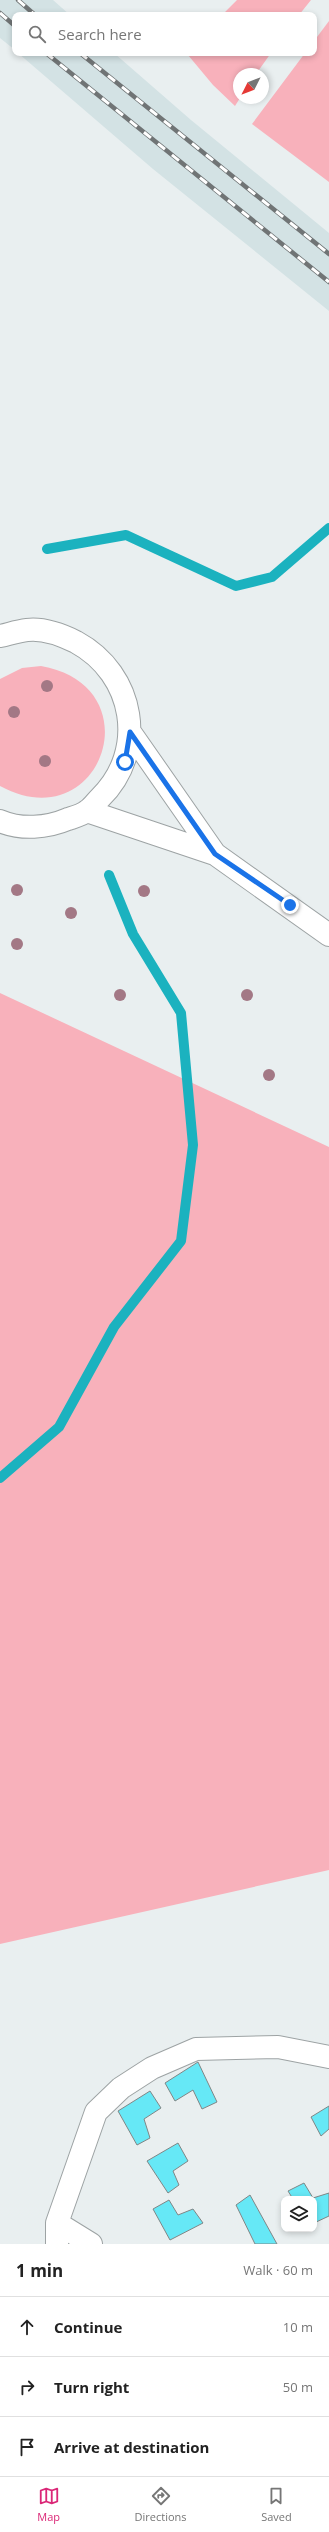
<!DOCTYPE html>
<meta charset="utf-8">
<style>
body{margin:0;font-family:"Open Sans",sans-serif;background:#f6f6f6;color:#222}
.controls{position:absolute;right:12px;bottom:12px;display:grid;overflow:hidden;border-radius:8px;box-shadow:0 2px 6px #0003}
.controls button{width:36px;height:36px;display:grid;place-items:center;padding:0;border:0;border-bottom:1px solid #e0e0e0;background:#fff;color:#222;font:20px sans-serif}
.compass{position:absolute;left:233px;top:68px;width:36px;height:36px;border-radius:50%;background:#fff;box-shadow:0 2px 6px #0003;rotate:228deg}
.stop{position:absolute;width:12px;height:12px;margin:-9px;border:3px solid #1a73e8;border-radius:50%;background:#fff}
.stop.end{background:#1a73e8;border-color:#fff;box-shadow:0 1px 4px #0008}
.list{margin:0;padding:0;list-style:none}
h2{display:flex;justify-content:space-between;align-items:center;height:52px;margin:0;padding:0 16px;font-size:17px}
h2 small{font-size:13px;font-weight:400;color:#767676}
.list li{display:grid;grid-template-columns:26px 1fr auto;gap:12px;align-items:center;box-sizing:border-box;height:60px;padding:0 16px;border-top:1px solid #e0e0e0}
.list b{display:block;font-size:15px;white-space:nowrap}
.list em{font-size:13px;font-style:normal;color:#767676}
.icon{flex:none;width:22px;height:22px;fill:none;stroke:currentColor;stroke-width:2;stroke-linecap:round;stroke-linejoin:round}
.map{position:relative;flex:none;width:329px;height:2244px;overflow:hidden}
.search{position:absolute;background:#fff;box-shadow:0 2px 6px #0003;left:12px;right:12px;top:12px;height:44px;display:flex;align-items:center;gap:10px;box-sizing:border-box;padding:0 14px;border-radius:8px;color:#767676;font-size:15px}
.sheet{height:232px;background:#fff}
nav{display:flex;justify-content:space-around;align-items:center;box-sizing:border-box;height:56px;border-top:1px solid #e0e0e0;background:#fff;font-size:11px;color:#767676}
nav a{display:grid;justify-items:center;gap:2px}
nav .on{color:#db2777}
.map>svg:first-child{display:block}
</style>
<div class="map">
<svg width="329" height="2244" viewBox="0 0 329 2244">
<rect width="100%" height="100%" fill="#e9eff0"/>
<!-- built -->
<path fill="#d3e2e4" d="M0 0H53L70 15H15V50L0 38Z
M18 53H114L191 120 329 233V311L153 169Z"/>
<!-- green -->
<path fill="#f8b1bb" d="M237 0H311L299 15H222Z
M329 21V182L252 124 305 53H314V41Z
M189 53H271L256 74H239L240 98 235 106 213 85 188 55Z
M41 666C155 686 101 841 0 786V679L22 668Z
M0 993 329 1147V1870L0 1944Z"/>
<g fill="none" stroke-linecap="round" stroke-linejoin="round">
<!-- stream -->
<path stroke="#1bb2bf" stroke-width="10" d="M47 549 126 535 236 586 272 577 329 528
M0 1478 59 1427 114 1327 181 1241 193 1145 181 1013 133 934 109 875"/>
</g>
<!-- building -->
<path fill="#66e8f6" stroke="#808686" d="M198 2062 217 2102 202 2109 193 2090 175 2101 165 2083Z
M150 2091 161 2108 144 2119 150 2138 137 2145 118 2111Z
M329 2106V2129L321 2136 311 2117Z
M178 2143 188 2161 173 2171 179 2185 168 2193 147 2161Z
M304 2183 313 2198 329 2193V2216L314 2223V2199H293L288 2191Z
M250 2195 277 2244H255L236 2205Z
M169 2200 178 2215 193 2209 203 2223 170 2240 153 2209Z"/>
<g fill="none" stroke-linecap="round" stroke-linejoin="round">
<!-- minor casing -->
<g stroke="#9da3a4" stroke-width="24">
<path id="minor" d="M0 636C9 634 18 631 27 630 43 628 62 635 76 642 135 674 148 751 100 798 96 802 92 808 87 811 82 815 74 817 68 819 47 828 21 830 0 821
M130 732 215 854
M87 811 215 854 329 935
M57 2223 91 2244
M57 2244V2223L96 2112 121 2088 152 2068 196 2049 278 2047 329 2057"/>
</g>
<!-- minor -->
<use href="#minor" stroke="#fff" stroke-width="22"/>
<!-- rail casing -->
<g stroke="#707475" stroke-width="4.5">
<path id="rail" d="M18 0 35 15
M0 13 15 26
M46 53 329 282
M80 53 329 254"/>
</g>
<!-- rail -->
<use href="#rail" stroke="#fff" stroke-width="3" stroke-dasharray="9" stroke-linecap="butt"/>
</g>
<!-- trees -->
<g fill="#a37885">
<circle cx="47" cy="686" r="6"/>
<circle cx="14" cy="712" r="6"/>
<circle cx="45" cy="761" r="6"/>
<circle cx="17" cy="890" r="6"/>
<circle cx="144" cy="891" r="6"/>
<circle cx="71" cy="913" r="6"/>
<circle cx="17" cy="944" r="6"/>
<circle cx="120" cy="995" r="6"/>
<circle cx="247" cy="995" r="6"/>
<circle cx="269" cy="1075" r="6"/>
</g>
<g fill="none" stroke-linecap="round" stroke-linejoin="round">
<!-- route -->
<path stroke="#1a73e8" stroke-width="5" d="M125 762 130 732 215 854 290 905"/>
</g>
</svg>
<div class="controls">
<button><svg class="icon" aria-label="layers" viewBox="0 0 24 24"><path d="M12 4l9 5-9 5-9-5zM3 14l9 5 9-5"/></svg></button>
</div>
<svg class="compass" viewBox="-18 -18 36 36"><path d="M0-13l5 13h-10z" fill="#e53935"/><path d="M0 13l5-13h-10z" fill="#767676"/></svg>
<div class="stop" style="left:125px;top:762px"></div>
<div class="stop end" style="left:290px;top:905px"></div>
<div class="search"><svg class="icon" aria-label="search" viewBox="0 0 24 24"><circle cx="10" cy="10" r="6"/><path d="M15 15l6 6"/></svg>Search here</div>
</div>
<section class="sheet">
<h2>1 min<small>Walk · 60 m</small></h2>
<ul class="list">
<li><svg class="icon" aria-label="ahead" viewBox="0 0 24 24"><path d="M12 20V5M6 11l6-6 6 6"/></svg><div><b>Continue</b></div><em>10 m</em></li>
<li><svg class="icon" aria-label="right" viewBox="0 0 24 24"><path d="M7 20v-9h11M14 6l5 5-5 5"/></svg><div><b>Turn right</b></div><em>50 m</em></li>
<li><svg class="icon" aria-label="arrive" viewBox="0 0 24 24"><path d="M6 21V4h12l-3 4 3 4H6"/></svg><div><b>Arrive at destination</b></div></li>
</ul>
</section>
<nav>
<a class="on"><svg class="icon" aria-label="map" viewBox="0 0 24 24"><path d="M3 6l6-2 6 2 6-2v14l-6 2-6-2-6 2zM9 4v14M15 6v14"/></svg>Map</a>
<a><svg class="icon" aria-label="directions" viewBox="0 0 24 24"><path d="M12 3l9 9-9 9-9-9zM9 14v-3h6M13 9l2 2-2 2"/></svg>Directions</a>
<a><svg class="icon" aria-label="saved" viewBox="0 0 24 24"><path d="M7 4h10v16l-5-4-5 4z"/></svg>Saved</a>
</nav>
